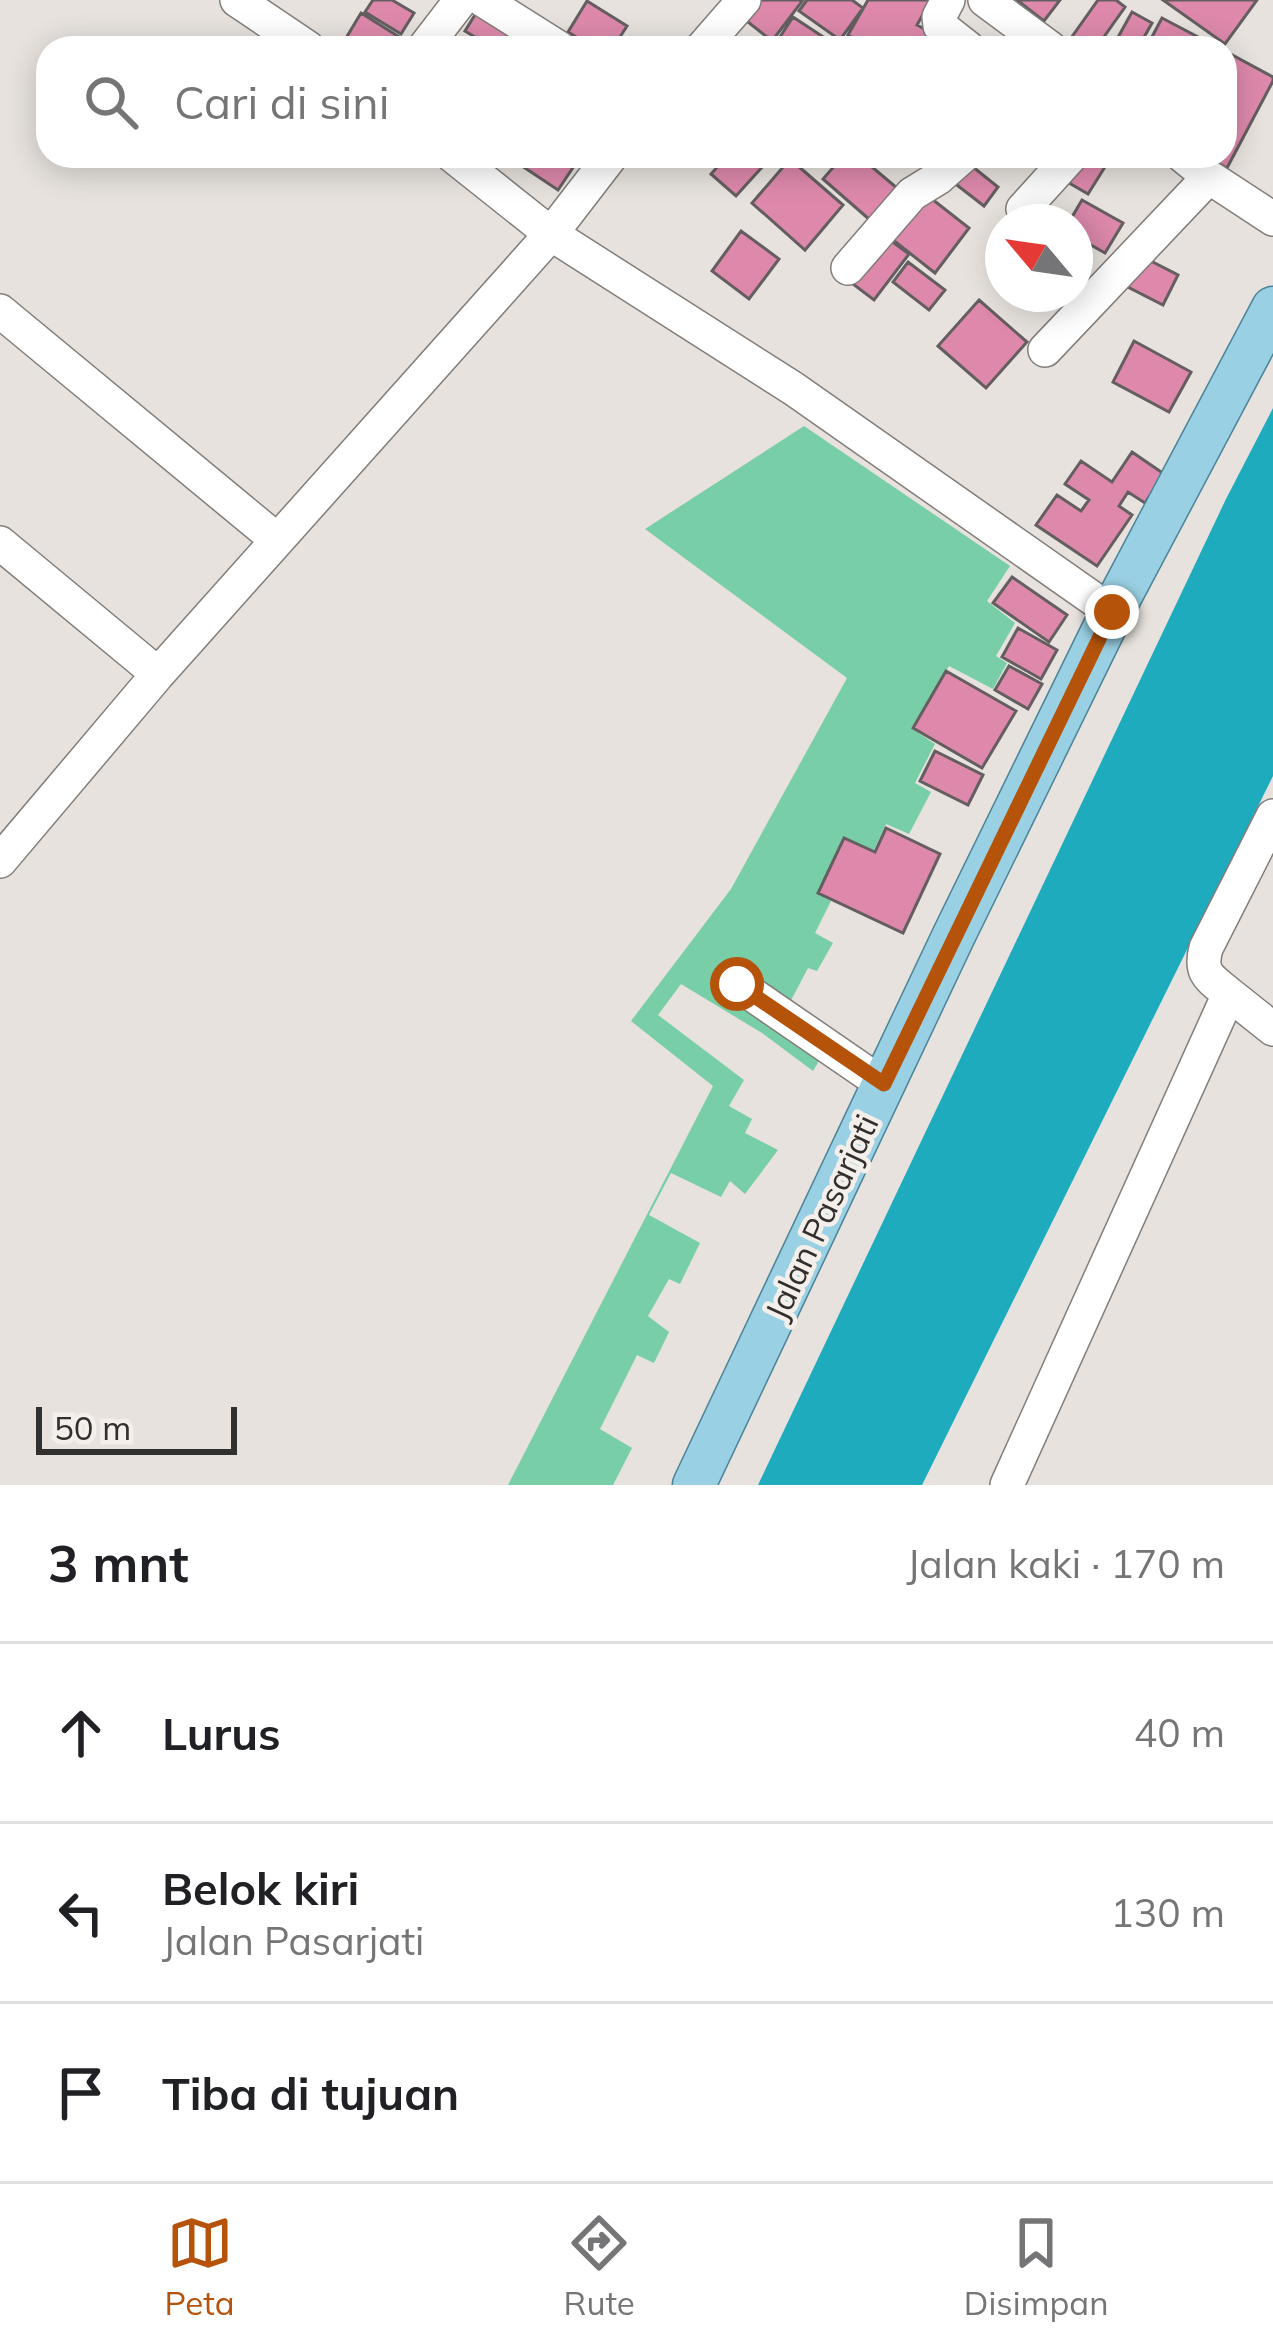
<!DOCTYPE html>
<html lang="id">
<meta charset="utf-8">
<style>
body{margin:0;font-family:Mulish,sans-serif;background:#f6f6f6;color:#202124}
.compass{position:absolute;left:985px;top:204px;width:108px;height:108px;border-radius:50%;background:#fff;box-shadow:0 6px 30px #0003;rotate:299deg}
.scale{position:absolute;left:36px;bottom:30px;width:201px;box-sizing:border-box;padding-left:12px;border:6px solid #32302e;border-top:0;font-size:33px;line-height:42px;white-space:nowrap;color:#32302e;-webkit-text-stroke:9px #f4efea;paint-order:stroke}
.stop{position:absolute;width:36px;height:36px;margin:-27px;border:9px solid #b45309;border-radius:50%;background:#fff}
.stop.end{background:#b45309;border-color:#fff;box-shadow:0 3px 12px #0008}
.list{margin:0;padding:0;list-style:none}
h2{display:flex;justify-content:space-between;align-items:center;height:156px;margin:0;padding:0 48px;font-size:51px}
h2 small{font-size:39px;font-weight:400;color:#757577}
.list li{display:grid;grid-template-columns:78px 1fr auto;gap:36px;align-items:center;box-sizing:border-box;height:180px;padding:0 48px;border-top:3px solid #e0e0e0}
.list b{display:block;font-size:45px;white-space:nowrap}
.list p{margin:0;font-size:39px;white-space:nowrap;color:#757577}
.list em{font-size:39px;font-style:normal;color:#757577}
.icon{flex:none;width:66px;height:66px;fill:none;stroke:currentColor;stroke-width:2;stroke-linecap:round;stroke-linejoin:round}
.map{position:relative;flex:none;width:1273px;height:1485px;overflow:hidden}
.search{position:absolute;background:#fff;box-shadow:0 6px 30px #0003;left:36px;right:36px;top:36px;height:132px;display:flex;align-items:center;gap:30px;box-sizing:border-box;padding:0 42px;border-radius:36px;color:#757577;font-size:45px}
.sheet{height:696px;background:#fff}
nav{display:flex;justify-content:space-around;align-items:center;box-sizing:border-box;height:168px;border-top:3px solid #e0e0e0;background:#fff;font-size:33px;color:#757577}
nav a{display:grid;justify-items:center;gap:6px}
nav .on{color:#b45309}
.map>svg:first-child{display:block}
</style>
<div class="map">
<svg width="1273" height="1485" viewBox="0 0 1273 1485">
<rect width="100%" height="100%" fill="#e7e2dd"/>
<!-- green -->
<path fill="#77cea7" d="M804 426 1010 566 987 601 1015 623 996 656 1007 663 993 689 949 666 911 728 935 744 915 783 931 792 909 834 886 824 874 850 843 837 817 893 831 901 815 933 833 943 817 971 808 968 787 1008 835 1034 813 1071 762 1033 681 984 658 1015 744 1080 729 1106 752 1119 745 1133 778 1150 745 1194 730 1181 721 1197 671 1173 649 1215 700 1243 680 1284 669 1279 648 1316 669 1332 654 1363 637 1355 600 1429 632 1448 613 1485H508L713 1086 631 1021 731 889 847 678 645 529Z"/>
<!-- water -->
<path fill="#1dabbd" d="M1273 408V776L922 1485H758L1226 499Z"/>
<!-- building -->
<path fill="#de89ac" stroke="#645e60" stroke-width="3" d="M373 0H392L414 13 401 34 365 12Z
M751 0H803L772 41 739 15Z
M807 0H852L863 8 840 40 799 11Z
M868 0H931L917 25 952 44 950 48H871L848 35Z
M1017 0H1060L1044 21Z
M1098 0H1116L1125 7 1096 48H1086L1071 38Z
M1163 0H1257L1225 44Z
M587 1 627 26 613 48H594L568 32Z
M483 2 528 30 516 48H493L465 31Z
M1132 12 1152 23 1138 48H1112Z
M361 13 404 40 400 48H340Z
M793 17 831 42 826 48 774 46Z
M1162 18 1219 48H1146Z
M1225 51 1273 77V81L1227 168 1204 156H1225Z
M511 156H578L580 157 558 190 510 158Z
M727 156H772L736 196 711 174Z
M843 156H859L897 188 870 220 823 179Z
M1078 156H1098L1108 162 1088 194 1064 180Z
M790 159 843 205 805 250 752 203Z
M968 163 998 187 984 206 953 182Z
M923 192 969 228 935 273 888 236Z
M1082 200 1123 223 1105 253 1075 236V222H1069Z
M741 231 779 259 749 299 712 271Z
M883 235 909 254 874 300 849 281Z
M1137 254 1178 275 1163 305 1122 284Z
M908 262 945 290 929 310 893 282Z
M979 300 1027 342 986 388 938 346Z
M1134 341 1191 372 1169 412 1113 382Z
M1132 452 1164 474 1145 503 1128 492 1119 506 1132 515 1097 566 1036 525 1057 495 1081 511 1089 500 1065 484 1081 461 1112 482Z
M1012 577 1067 615 1049 642 993 603Z
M1018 628 1057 650 1041 679 1002 657Z
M1009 666 1042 684 1028 709 995 690Z
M946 671 1016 711 982 768 913 728Z
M935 751 983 775 968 805 920 781Z
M886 828 940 854 903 933 818 893 844 838 875 852Z"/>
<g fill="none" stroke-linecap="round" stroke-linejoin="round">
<!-- minor casing -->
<g stroke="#827d79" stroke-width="36">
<path id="minor" d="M237 0 308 48
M483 0 559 48
M948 0 939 17 940 26 968 48
M985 0 1050 48
M424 48 461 0
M702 48 744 0
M453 156 551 234 794 389 1112 612
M1183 156 1209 177 1273 219
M1023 209 1071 156
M848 268 912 194 938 178 963 156
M0 311 277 540
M1045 350 1209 177
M0 543 158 674
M0 861 158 674 551 234 611 156
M737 984 884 1085
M1229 994 1273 1029
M1007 1485 1229 994C1210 978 1199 974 1206 948L1273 816"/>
</g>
<!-- major casing -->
<g stroke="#4a8397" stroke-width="45">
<path id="major" d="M694 1485 954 935 1112 612 1273 308"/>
</g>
<!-- minor -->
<use href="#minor" stroke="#fff" stroke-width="33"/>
<!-- major -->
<use href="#major" stroke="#9ad0e3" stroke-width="42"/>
</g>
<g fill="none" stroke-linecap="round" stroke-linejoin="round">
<!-- route -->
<path stroke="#b45309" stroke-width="15" d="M737 984 884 1084 1112 612"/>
</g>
<g text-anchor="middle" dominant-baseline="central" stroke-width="9" stroke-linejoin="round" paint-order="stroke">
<!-- street labels -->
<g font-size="33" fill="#32302e" stroke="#f4efea">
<text transform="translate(821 1217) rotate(-65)">Jalan Pasarjati</text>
</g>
</g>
</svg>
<svg class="compass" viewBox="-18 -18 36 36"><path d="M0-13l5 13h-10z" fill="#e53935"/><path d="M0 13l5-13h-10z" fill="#757577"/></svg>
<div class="scale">50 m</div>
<div class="stop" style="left:737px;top:984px"></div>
<div class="stop end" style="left:1112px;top:612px"></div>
<div class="search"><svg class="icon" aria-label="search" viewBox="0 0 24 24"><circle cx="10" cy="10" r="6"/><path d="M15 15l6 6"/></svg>Cari di sini</div>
</div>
<section class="sheet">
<h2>3 mnt<small>Jalan kaki · 170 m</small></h2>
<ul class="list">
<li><svg class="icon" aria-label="ahead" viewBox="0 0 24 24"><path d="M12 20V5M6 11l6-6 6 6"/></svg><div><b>Lurus</b></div><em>40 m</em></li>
<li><svg class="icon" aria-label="left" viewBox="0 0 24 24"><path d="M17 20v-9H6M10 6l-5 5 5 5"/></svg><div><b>Belok kiri</b><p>Jalan Pasarjati</p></div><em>130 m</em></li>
<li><svg class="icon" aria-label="arrive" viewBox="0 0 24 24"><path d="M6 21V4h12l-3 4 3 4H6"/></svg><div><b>Tiba di tujuan</b></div></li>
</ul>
</section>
<nav>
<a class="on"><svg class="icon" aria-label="map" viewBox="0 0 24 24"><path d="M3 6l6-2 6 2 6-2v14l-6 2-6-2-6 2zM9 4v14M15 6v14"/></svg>Peta</a>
<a><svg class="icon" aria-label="directions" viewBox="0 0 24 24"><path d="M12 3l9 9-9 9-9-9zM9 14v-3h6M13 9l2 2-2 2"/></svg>Rute</a>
<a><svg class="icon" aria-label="saved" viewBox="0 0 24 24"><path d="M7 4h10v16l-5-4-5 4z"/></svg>Disimpan</a>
</nav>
